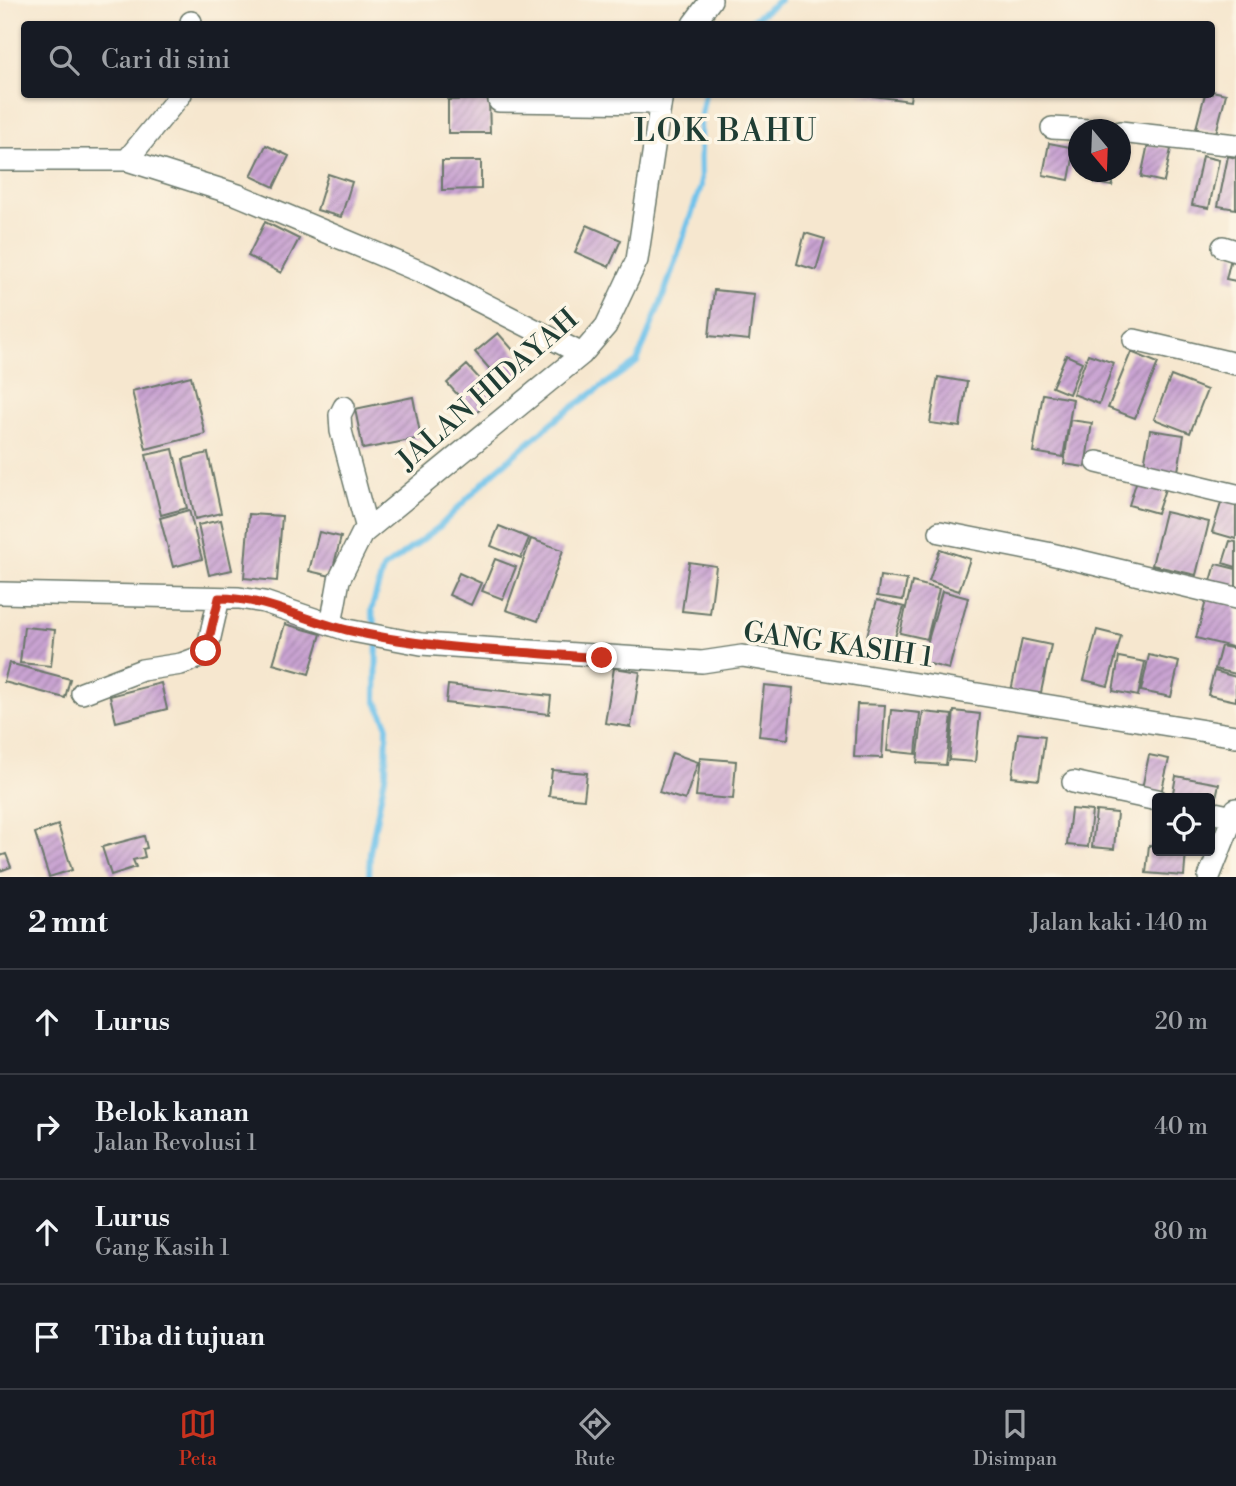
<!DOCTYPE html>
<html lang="id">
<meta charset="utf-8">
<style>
body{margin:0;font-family:"Libre Bodoni",serif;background:#20242c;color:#f1f3f6}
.controls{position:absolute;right:21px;bottom:21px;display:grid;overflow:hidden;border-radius:7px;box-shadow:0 2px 5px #0004}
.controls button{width:63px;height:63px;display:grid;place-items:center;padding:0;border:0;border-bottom:2px solid #363941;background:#171b24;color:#f1f3f6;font:35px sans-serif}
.compass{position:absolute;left:1068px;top:119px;width:63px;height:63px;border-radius:50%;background:#171b24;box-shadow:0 2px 5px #0004;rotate:161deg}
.stop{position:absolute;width:21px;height:21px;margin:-16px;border:5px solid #c8321e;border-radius:50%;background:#fff}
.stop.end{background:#c8321e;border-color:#fff;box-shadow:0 2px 7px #0008}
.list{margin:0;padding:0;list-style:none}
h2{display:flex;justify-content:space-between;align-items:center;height:91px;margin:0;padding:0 28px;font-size:30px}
h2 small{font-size:23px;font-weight:400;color:#9ea1a6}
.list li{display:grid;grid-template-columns:46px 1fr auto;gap:21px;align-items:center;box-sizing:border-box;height:105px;padding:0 28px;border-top:2px solid #363941}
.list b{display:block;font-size:26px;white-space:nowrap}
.list p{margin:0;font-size:23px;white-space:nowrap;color:#9ea1a6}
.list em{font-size:23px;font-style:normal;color:#9ea1a6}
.icon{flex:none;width:38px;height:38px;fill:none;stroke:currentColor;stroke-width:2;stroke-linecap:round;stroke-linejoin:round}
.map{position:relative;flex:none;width:1236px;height:877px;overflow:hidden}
.search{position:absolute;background:#171b24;box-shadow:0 2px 5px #0004;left:21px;right:21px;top:21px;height:77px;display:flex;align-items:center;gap:18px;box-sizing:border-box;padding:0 24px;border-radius:7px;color:#9ea1a6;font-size:26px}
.sheet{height:511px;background:#171b24}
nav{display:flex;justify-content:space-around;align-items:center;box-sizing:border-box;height:98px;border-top:2px solid #363941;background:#171b24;font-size:19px;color:#9ea1a6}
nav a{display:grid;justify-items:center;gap:4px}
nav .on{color:#c8321e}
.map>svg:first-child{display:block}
</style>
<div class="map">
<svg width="1236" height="877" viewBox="0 0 1236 877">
<defs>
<pattern id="building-hatch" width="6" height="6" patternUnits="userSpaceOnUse" patternTransform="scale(1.75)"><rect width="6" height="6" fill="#c9a3d2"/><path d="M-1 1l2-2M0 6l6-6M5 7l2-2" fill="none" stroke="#a386ab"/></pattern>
</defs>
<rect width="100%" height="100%" fill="#fcf5e5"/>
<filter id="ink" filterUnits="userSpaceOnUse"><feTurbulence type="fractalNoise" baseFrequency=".0143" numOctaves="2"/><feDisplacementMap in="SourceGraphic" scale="14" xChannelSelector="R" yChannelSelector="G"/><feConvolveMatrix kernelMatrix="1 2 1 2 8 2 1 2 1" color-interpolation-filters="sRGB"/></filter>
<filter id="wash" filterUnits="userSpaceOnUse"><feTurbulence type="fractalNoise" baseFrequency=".00686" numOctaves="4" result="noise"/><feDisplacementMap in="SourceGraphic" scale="28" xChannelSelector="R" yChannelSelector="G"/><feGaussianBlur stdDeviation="1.57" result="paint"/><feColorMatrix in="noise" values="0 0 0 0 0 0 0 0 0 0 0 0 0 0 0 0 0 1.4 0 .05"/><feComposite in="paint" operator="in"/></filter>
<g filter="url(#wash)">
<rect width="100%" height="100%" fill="#f6e7cf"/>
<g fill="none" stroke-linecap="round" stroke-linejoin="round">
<!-- stream -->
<path stroke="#6ec2eb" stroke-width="6" d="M747 24 780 0
M369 877 370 852 386 771 387 724 376 700 377 631 371 611 383 569 439 527 494 472 560 416 637 362 664 294 701 186 700 120 705 94"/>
</g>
<g id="blocks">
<!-- building -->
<path fill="url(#building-hatch)" d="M1212 91 1226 94 1216 133 1196 128 1205 94H1212Z
M858 94H911L910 101Z
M489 99 490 133H448V100Z
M1049 143 1075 148 1069 180 1043 175Z
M1148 144 1171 149 1164 182 1141 177Z
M266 145 289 156 274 187 251 176Z
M1202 156 1219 160 1209 208 1192 205Z
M1228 156 1236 158V209L1218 206Z
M442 161H481V189L442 190Z
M1097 172H1115L1112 186 1095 183Z
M328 174 352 182 341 217 317 210Z
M265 222 299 239 281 273 248 256Z
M587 225 621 240 609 267 575 252Z
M805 233 825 239 816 270 797 264Z
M1232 254 1236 255V281L1226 279Z
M714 290 754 294 749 340 709 336Z
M498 333 529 368 506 388 475 352Z
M1131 352 1158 363 1135 418 1108 408Z
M1088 354 1114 363 1099 404 1073 394Z
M1066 355 1082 362 1069 394 1052 387Z
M467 365 495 396 475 414 447 383Z
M191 376 205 434 146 449 132 391Z
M1171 376 1207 390 1190 433 1154 419Z
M938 377 967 382 960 427 930 423Z
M1043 394 1073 399 1063 457 1033 452Z
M413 397 421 438 363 449 355 409Z
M1070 420 1092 423 1085 467 1064 464Z
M1150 430 1184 435 1177 477 1143 471Z
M173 449 187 508 161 515 146 455Z
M208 453 221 513 195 519 183 459Z
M1137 480 1165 489 1157 513 1129 505Z
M1224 494 1236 497V539L1212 532Z
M189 510 202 559 173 567 160 518Z
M1165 512 1209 522 1196 575 1152 565Z
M249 514 282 516 277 581 244 578Z
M221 520 232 570 209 575 198 525Z
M499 526 529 538 521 558 491 546Z
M319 532 341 537 331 576 309 571Z
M531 539 563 550 538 621 506 610Z
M1230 541 1236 542V567L1223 563Z
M940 549 970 559 959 591 929 581Z
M495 559 516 567 503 599 482 591Z
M689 562 716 566 710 614 682 611Z
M1216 564 1236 569V588L1211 581Z
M459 573 481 583 471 605 449 595Z
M880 576 907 580 903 600 877 596Z
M912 582 939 589 927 639 900 633Z
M942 591 968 598 949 669 922 662Z
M1207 597 1236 604V648L1196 638Z
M877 600 904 607 892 647 866 639Z
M285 624 321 634 309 674 273 664Z
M24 627 55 630 51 666 20 663Z
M1097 630 1121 636 1108 686 1084 680Z
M1022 639 1051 645 1040 697 1011 691Z
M1221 646 1236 649V674L1215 669Z
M1149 655 1179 662 1171 697 1141 691Z
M1119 657 1145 662 1138 696 1113 691Z
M9 663 70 679 65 698 4 682Z
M614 668 640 672 631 727 605 723Z
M1214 671 1236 677V701L1208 695Z
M161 683 167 709 116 722 110 696Z
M448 685 551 696 549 714 446 703Z
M764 685 793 688 788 739 759 736Z
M857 704 885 705 882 758 854 757Z
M891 710 920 713 916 754 887 751Z
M954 711 980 714 975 762 949 760Z
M923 712 952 715 946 765 917 763Z
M1018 733 1045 736 1039 780 1012 777Z
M672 753 698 762 685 800 659 792Z
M1149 755 1169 759 1160 798 1141 793Z
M700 758 736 761 733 799 696 796Z
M552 770 587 773 584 799 549 796Z
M1176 776 1219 784 1214 806H1210V798H1172Z
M1071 809 1092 811 1088 847 1067 845Z
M1096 811 1117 813 1114 849 1092 847Z
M58 825 72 870 49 877 35 833Z
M144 836 147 848 143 849 145 857 133 860 136 867 111 875 102 847Z
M1149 845 1157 846V851H1186L1184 876 1146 873Z
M6 854 11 867 0 871V856Z"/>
</g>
</g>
<g filter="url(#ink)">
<use href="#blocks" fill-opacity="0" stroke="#6a786a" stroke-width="2"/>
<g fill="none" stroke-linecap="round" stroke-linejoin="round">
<!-- minor casing -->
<g stroke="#6a786a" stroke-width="24">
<path id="minor" d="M191 24V22
M693 24 711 0
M499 101 660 103
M1052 128 1090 130
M1120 132 1236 145
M0 160H127L238 195 428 275 582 354
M127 160 181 94
M1223 247 1236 251
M1134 340 1236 364
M344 407 340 415 341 431 367 529
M1097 462 1236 495
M940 532 1047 553 1236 598
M0 593 239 598 264 602 347 630 421 644 702 662 742 656 1236 736
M331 625 339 580 362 534 582 354 606 326 637 260 662 94
M82 693 142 670 181 664 200 657 208 646 219 598
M1073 782 1157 800
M1210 812 1233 817
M1209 877 1236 809"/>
</g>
<!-- minor -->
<use href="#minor" stroke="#fff" stroke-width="21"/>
</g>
</g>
<g fill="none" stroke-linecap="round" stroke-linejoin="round" filter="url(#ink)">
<!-- route -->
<path stroke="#c8321e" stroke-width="9" d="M206 651 219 598C266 598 303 620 347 630 431 650 517 651 602 658"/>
</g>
<g text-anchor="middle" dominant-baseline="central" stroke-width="7" stroke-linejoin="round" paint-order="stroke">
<!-- street labels -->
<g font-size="28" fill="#1f3d34" stroke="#fcf5e5">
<text transform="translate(488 390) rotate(-41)">JALAN HIDAYAH</text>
<text transform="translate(838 645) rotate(8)">GANG KASIH 1</text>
</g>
<!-- quarter labels -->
<g font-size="32" letter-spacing="2" fill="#1f3d34" stroke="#fcf5e5">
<text x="726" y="131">LOK BAHU</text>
</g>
</g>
</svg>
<div class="controls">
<button><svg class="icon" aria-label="locate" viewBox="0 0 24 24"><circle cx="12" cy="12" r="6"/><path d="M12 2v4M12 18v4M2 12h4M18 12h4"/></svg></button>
</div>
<svg class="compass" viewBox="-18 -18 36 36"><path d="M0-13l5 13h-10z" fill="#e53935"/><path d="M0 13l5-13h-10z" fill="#9ea1a6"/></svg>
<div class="stop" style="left:206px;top:651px"></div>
<div class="stop end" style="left:602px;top:658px"></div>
<div class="search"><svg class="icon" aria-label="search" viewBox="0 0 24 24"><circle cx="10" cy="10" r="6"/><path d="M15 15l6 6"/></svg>Cari di sini</div>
</div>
<section class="sheet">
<h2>2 mnt<small>Jalan kaki · 140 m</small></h2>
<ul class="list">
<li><svg class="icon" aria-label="ahead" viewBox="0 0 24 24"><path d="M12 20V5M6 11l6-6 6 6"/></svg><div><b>Lurus</b></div><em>20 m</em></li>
<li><svg class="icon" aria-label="right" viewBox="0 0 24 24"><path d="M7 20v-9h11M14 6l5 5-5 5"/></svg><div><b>Belok kanan</b><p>Jalan Revolusi 1</p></div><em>40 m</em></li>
<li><svg class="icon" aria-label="ahead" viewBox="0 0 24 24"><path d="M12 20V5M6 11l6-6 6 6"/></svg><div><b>Lurus</b><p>Gang Kasih 1</p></div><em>80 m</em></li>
<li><svg class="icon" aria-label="arrive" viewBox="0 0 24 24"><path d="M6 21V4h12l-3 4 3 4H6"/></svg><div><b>Tiba di tujuan</b></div></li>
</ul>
</section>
<nav>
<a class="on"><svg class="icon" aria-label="map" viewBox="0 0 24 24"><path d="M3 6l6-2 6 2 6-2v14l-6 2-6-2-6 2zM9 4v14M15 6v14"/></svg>Peta</a>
<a><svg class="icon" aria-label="directions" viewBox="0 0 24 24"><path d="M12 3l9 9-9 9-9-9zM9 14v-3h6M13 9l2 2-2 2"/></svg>Rute</a>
<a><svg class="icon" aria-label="saved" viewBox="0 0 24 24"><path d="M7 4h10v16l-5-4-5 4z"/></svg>Disimpan</a>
</nav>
